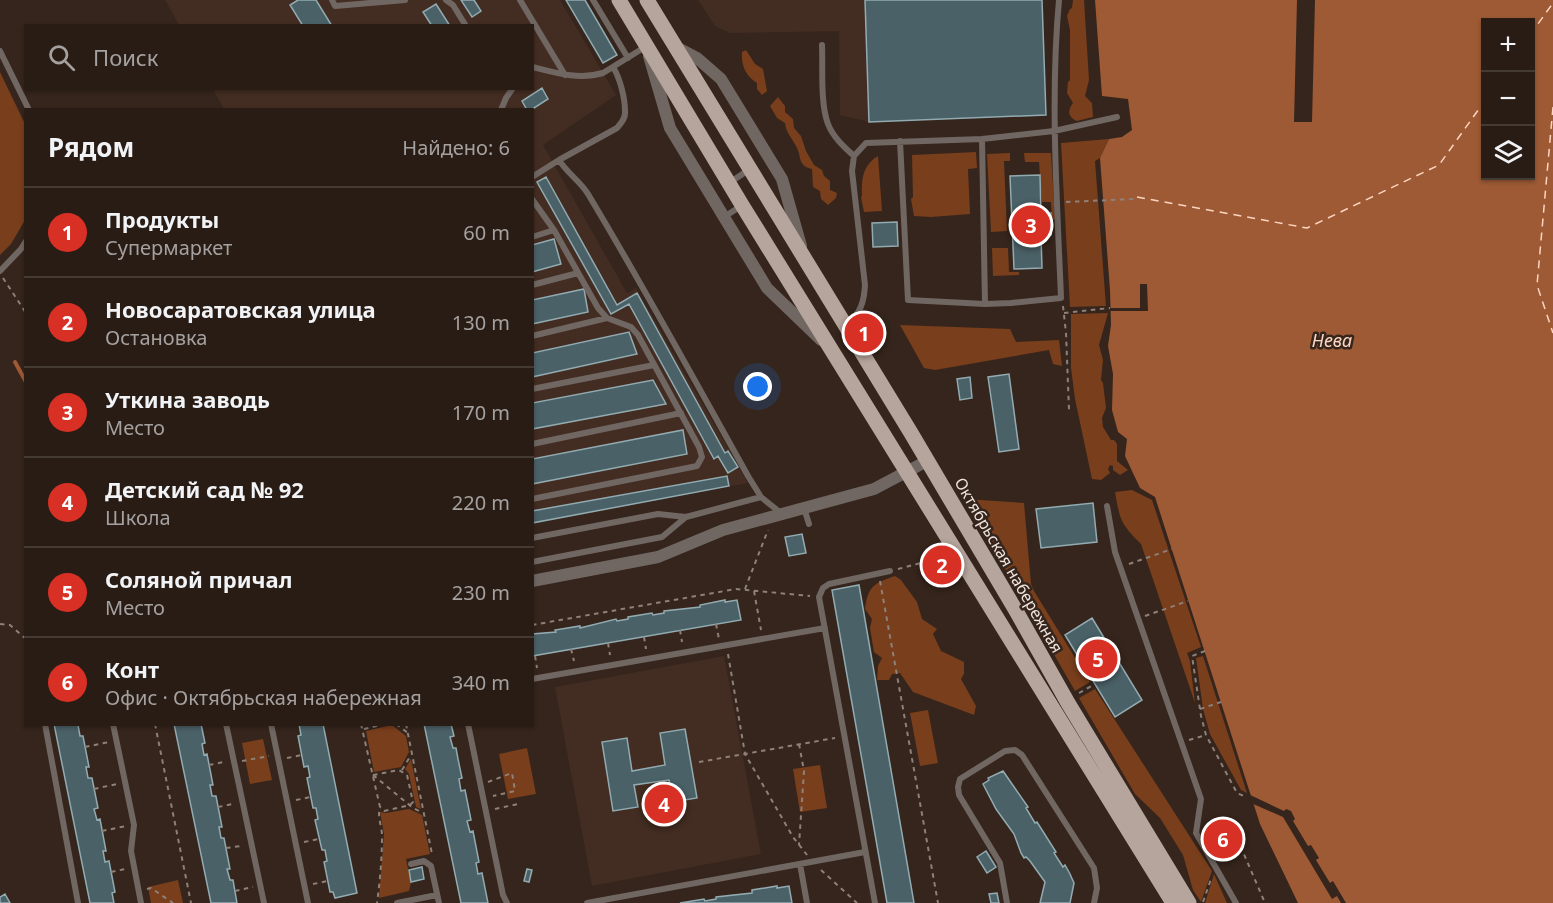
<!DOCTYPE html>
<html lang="ru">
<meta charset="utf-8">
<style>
body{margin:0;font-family:"Noto Sans",sans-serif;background:#342922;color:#f1f3f6}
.controls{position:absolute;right:18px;top:18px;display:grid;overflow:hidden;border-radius:0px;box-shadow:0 2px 4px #0004}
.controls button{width:54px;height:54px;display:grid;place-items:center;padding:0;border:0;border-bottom:2px solid #443a34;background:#281c15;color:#f1f3f6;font:30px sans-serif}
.you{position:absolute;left:758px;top:387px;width:21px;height:21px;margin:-15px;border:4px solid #fff;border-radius:50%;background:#1a73e8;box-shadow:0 0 0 9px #1a73e833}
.badge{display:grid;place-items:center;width:39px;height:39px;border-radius:50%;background:#d93025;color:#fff;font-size:20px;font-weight:700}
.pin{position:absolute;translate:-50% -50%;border:3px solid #fff;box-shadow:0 2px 6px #0006}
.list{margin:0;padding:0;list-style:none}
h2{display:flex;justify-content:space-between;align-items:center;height:78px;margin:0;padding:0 24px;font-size:26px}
h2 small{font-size:20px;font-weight:400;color:#a5a1a0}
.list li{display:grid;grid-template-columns:39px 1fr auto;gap:18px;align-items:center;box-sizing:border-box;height:90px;padding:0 24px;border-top:2px solid #443a34}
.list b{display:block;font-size:22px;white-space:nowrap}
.list p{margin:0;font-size:20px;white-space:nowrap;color:#a5a1a0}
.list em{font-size:20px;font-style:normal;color:#a5a1a0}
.icon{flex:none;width:33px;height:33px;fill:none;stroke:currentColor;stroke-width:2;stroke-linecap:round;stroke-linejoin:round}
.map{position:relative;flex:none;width:1553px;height:903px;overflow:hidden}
.search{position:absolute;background:#281c15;box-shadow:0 2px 4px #0004;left:24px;top:24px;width:510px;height:66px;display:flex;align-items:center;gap:15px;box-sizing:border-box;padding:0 21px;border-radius:0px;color:#a5a1a0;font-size:22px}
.panel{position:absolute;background:#281c15;box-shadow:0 2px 4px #0004;left:24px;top:108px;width:510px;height:618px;border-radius:0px}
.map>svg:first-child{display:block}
</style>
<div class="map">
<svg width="1553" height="903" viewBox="0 0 1553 903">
<rect width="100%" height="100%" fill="#35251c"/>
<!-- built -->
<path fill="#432c21" d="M165 0H560L616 95 543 145 627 293 636 288 748 483 533 524 532 110 224 109 213 89 532 88V26L179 25Z
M698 0H1042L1046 115 869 122 840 115 839 31 730 33 715 26Z
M724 656 761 854 592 886 555 687Z"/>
<!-- green -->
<path fill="#793e1b" d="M1073 0H1084L1089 80 1085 96 1092 103 1093 117 1077 121C1068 117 1067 111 1073 103L1067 93 1068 82 1070 80V30L1067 16 1070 9 1072 8Z
M746 50 755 64 763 69 767 91 762 95 757 89V83C746 76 741 66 742 52Z
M0 72 26 126 25 220 11 244 0 255Z
M778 97 785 106V112L793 119 794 128 801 136 806 151 814 165 822 170 824 176 830 181V190L837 193 836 198 828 205 821 199 820 191 813 187 812 169C797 166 802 156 796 146 792 138 786 133 785 123L777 118 770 106Z
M1109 139 1100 158 1095 161 1106 306 1070 307 1061 143Z
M976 152 977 168 968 169 970 214 931 217 914 216 911 199 913 197 912 155Z
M1010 153V161H1004L1007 231 991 232 987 154Z
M1024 153H1051L1055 219 1052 220 1051 202H1042L1039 162H1025Z
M878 156 882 211 864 212 861 197 862 196C861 179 863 165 878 156Z
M992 248H1008L1009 272H1019V275L993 276Z
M1108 313 1099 345 1103 360 1101 380 1103 383 1106 408 1102 418 1103 427 1111 440H1114L1117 444V461L1128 470 1120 475 1113 470V466L1110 465 1108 469 1110 473 1101 480 1092 479 1075 399 1071 368V314Z
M900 325 1010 329 1016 342 1059 340 1062 366 1053 364 1049 350 935 370 924 368Z
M1132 490 1152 500 1201 647 1187 653 1190 661 1195 703 1141 544C1120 523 1120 520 1115 492Z
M965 499 1024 503 1031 584 1034 591 1090 682 1075 691Z
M895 576 901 580 917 602 922 619 937 629 933 634 941 651 964 662V674L961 679 976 706 974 715 913 692 900 673 892 674 889 680H877L878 666 882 658 874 652 870 628 872 619 865 609C868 586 874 583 895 576Z
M1203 656 1247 793 1241 790 1210 734 1203 709 1196 658Z
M1095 689 1212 871 1201 902 1193 890 1183 855 1160 818 1135 794 1079 698Z
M928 710 938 763 920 766 910 713Z
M392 725 406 736 409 752 401 767 374 772 366 731Z
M263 739 272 780 250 784 242 743Z
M527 748 536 794 508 799 499 754Z
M411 759 421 809 416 807 409 774 405 769Z
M820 765 827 808 800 812 793 769Z
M409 809 422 815 430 854 406 859 411 883 409 891 379 898 384 834 380 812 386 813Z
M1214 874 1227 903H1205Z
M178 880 183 903H151L148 887Z"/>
<!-- water -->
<path fill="#9d5a35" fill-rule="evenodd" d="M1095 0H1553V903H1298L1260 824 1155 497 1140 488 1125 456 1127 439 1118 432 1112 410 1113 374 1108 346 1111 325 1110 290 1100 158 1109 139 1122 137 1132 130 1128 99 1102 96ZM1486 22H1530V176H1486Z"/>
<!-- pier -->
<path fill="#35251c" d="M1297 0H1315L1312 122H1294Z
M1140 284H1147L1148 311H1110V308H1140Z
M1248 794 1284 811 1286 809 1291 811 1295 819 1293 821 1308 846 1311 845 1319 858 1316 860 1330 883 1333 881 1346 903H1341L1337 896 1332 899 1283 817 1251 803Z"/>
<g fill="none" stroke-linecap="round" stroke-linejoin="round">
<!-- stream -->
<path stroke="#9d5a35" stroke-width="4" d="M15 362 26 382"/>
<!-- ferry -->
<path stroke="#fdd5c1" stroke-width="1.5" stroke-dasharray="8 6" stroke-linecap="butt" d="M1530 35 1553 3
M1553 107 1537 285 1553 333
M1137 197 1307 228 1439 165 1486 99"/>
</g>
<!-- building -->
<path fill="#4a6167" stroke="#92abb1" stroke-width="1.5" d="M298 0H316L332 26H303L290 5Z
M461 0H474L481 11 472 17Z
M566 0H585L617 55 603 63Z
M865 0H1042L1046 115 869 122Z
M436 4 450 26H432L423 12Z
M542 88 548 99 531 110H527L522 101Z
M1040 175 1041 214 1051 213V235H1041L1042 268 1014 269 1010 176Z
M546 177 617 305 637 293 725 453 728 451 738 467 728 473 718 456 714 459 629 304 611 314 537 182Z
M897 222 898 246 873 247 872 223Z
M554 239 561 264 532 272V245Z
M584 289 588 312 532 324V300Z
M629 332 637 354 532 377V353Z
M1009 374 1019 449 999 452 988 377Z
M970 377 972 398 960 400 957 379Z
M653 380 666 404 532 429V403Z
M683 430 687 454 532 484V459Z
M727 476 729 486 532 523V511Z
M1093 503 1097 542 1041 548 1036 509Z
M802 534 806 553 789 556 785 537Z
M859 585 914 903H887L872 817 832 590Z
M725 600V602L737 600 741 620 532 656V634L556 632 555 630 580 626V628L616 619 617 621 628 619V617L652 613 653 615 664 613V611L700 607V605Z
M1092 618 1142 700 1115 717 1065 635Z
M54 724H81L78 725 80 736H83L89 767H86L88 778H92L98 808 94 809 97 820 100 819 106 851H103L105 862 109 861 115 892 112 893 114 903H90Z
M174 724H201L205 743 202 744 204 755 207 754 213 785H210L212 796H216L222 827H219L221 838H224L230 869H227L230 880H233L237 903H211Z
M299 724H323L357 893 335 898 333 892H330L324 862 327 861 325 850H322L315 820 318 819 316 808H313L307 778 310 777 308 766 304 767 298 736 301 735Z
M424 724H451L454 736 450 737 453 748H456L458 759 462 778 459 779 461 791 465 790 471 820 467 821 470 832 473 831 479 862 476 863 478 874 482 873 488 903H461Z
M685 729 697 798 673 802 669 780 634 785 638 807 613 811 602 742 627 738 632 771 665 765 660 733Z
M1003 771 1028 807 1026 808 1035 823 1037 822 1056 852 1054 853 1063 867 1065 865 1070 874 1074 883 1070 903H1040L1045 882 1030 861 1026 857 1024 858 1021 853 1014 834 996 809 983 784 989 780 988 778Z
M1234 823 1241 834 1215 852 1207 838Z
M986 851 996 867 987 873 977 857Z
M422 867 424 879 411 882 409 870Z
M527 869 532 870 529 882 524 881Z
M777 886V888L789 886 792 903H680L704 899 705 901 716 899V897L752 893V890Z
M997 893 999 903H991L989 894Z
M5 894 10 903H0V897Z"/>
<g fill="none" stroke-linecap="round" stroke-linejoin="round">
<!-- path -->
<path stroke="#8e8179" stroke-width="2" stroke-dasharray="4.5 4.5" stroke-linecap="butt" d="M1066 202 1134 199 1137 197
M3 278 26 313
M1063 306 1066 333 1069 410
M1064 313 1110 308
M1129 564 1172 549
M898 569 936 559
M880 581 938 903
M745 589 768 530
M754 591 761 630
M1145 616 1188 601
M0 624 10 625 26 639
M716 624 719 639
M532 625 736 589 810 596
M680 630 682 642
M644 637 646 649
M608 643 610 655
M571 649 574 661
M1205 651 1192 656 1201 716 1206 735 1237 793 1246 797
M728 654 745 754 793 837 807 855
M535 656 537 668
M1079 693 1095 684
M1200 709 1221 702
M155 724 191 903
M361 724 380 807C377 817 382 826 382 836 382 858 380 881 377 903
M396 724 408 733
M406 724 432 854
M364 729 385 724
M1189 740 1206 735
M799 744 804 771 799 845
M85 747 109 742
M287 758 302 755
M242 761 269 756
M699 762 835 738
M209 765 224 762
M402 770 411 755
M373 775 399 770 407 775 413 802 410 805 384 811 380 807
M373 775 413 808 423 813
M488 782 512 773 515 791 493 796
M94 789 117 784
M296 800 311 797
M218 807 233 804
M495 809 518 804
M102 831 126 826
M1237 838 1265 903
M304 842 319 839
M226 848 241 846
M821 870 857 903
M111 872 125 869
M313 884 328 881
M147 889 151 888 173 903
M235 891 253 887
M1203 902 1211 879"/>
<!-- service -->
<path stroke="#706763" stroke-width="6" d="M332 0 335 6 405 0
M446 0 453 5 466 26
M520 0 565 75
M593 0 628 58
M822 45C823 68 820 103 828 124 833 137 844 147 854 156
M0 51 29 110
M532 67C556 73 579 80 603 73L645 47
M501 110 506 98 513 88
M982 139 985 304
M900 141 908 300 985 304 1011 303 1061 298C1057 198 1050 99 1059 0
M559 160C567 173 580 181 588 194 644 287 695 381 748 476L761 497 782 514
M532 177 559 160 617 128C621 123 626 118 625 111 625 98 620 78 613 67
M729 183 750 169
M532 199 554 230 598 308 607 318 631 327 638 335 699 447 702 457 697 466 532 499
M724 217 741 206
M532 237 554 230
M0 271 21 249 26 241
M532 285 578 273
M847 324C861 313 864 302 865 285L852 171 854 156 866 143 982 139 1054 131 1117 117
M532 336 607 318
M532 389 654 365
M532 444 681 413
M1107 506 1115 552 1201 799 1196 833 1236 903
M804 508 809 524
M532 538 658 514 686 517 761 497
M532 562 662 537 686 517
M532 679 825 628
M45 724 78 903
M113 724 134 825 131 851 141 903
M226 724 264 903
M271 724 308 903
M468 724 503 895 507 903
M411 864 424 861 431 866 439 903
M800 864 807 903
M397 903 437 895
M587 903 865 852
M875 903 819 597 823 588 829 584 890 571
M1007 903 1000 863 959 795 958 787 960 779 1005 751 1015 750 1022 755 1094 868 1097 888 1094 903"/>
<!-- minor -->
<path stroke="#706763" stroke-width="12" d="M676 47 697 58 721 79 782 179 801 246
M649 56 670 128 767 288 821 340
M532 581 658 557 723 530 874 489 927 461"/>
<!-- primary -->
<path stroke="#b6a59c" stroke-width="15" d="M619 0 742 205 1173 903
M647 0 911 433 1015 609 1068 703 1189 903"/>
</g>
<g text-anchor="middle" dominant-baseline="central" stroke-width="5" stroke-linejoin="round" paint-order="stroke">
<!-- street labels -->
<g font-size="16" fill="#efe4de" stroke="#35251c">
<text transform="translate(1009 565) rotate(60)">Октябрьская набережная</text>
</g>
<!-- water labels -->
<g font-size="18" font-style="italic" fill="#fdd5c1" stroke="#35251c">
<text x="1332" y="340">Нева</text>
</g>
</g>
</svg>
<div class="controls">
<button>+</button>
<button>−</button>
<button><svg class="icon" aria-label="layers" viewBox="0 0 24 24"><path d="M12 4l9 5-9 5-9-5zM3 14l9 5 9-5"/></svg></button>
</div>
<div class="you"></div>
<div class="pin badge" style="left:864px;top:333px">1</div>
<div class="pin badge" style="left:942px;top:565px">2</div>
<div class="pin badge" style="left:1031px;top:225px">3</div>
<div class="pin badge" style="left:664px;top:804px">4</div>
<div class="pin badge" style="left:1098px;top:659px">5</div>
<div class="pin badge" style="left:1223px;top:839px">6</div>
<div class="search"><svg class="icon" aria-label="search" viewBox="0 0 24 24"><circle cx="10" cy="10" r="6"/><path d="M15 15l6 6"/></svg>Поиск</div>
<section class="panel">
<h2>Рядом<small>Найдено: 6</small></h2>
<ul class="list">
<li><span class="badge">1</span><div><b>Продукты</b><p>Супермаркет</p></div><em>60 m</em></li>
<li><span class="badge">2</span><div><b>Новосаратовская улица</b><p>Остановка</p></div><em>130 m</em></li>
<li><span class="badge">3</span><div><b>Уткина заводь</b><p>Место</p></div><em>170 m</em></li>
<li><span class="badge">4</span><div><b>Детский сад № 92</b><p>Школа</p></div><em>220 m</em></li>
<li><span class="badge">5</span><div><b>Соляной причал</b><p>Место</p></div><em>230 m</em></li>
<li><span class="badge">6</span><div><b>Конт</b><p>Офис · Октябрьская набережная</p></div><em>340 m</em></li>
</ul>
</section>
</div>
